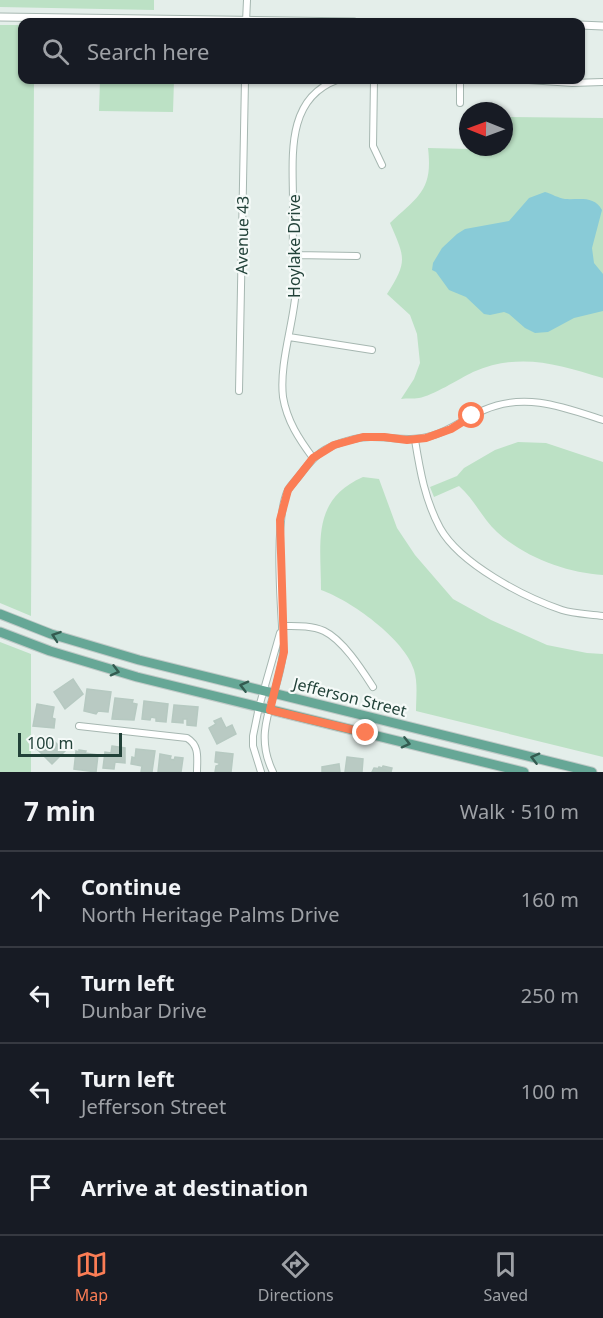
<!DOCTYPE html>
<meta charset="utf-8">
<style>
body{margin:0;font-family:"Noto Sans",sans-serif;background:#20242c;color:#f1f3f6}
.compass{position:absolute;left:459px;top:102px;width:54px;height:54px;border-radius:50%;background:#171b24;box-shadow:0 2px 4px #0004;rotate:271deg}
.scale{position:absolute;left:18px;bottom:15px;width:104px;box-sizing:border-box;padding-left:6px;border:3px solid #224239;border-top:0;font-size:16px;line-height:21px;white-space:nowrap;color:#224239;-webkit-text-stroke:4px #f5faf8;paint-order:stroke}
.stop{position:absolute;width:18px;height:18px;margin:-14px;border:4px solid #fb7d55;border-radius:50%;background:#fff}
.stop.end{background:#fb7d55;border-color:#fff;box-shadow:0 2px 6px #0008}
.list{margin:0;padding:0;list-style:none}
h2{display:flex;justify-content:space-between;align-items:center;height:78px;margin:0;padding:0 24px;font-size:26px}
h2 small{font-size:20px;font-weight:400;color:#9ea1a6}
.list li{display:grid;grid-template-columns:39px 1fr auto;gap:18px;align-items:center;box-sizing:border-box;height:96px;padding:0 24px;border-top:2px solid #363941}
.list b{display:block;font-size:22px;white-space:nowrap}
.list p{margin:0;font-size:20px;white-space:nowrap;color:#9ea1a6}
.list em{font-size:20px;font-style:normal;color:#9ea1a6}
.icon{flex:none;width:33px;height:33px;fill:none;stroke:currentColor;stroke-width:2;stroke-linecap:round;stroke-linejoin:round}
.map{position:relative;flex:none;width:603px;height:772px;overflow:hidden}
.search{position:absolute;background:#171b24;box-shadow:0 2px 4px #0004;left:18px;right:18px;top:18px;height:66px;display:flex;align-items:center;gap:15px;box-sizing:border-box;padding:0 21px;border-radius:12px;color:#9ea1a6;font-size:22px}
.sheet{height:462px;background:#171b24}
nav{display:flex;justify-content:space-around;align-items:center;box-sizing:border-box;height:84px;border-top:2px solid #363941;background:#171b24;font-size:16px;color:#9ea1a6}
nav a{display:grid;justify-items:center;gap:3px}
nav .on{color:#fb7d55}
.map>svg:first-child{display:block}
</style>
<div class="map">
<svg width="603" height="772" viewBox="0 0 603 772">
<rect width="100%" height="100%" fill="#e4eeea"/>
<!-- green -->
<path fill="#bce1c5" d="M0 0H154V10L0 7Z
M0 25H22V80H34L31 616 0 603Z
M100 80H174L173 112 99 111Z
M510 117 603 118V378C556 364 520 352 473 372 459 379 432 396 419 398 413 399 407 398 401 399L414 379 420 363 417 334 410 315 387 294C408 261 405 258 390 223 419 196 433 190 428 148L469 149 478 147H504V128Z
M518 442 546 443 603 462V575C567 573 524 557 497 532 482 518 474 499 459 486L434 497 430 487 457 476 464 468 495 450Z
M363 477 379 479 397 528 415 555 453 599 491 620 547 645 587 653 603 654V757L416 711C416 698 418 683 414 670 405 639 350 600 321 590 321 542 311 500 363 477Z
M0 642 31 654V772H0Z"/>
<!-- water -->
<path fill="#89cbd7" d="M545 192C552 194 558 198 565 199 579 200 594 195 602 210L592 248 594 263 603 274V311L574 318 548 332 535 333 525 328 509 314 504 312 490 315 484 314 466 297 449 290 436 272 432 270 433 263 442 248 457 234 465 229 509 221 529 198Z"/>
<!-- building -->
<path fill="#b9cac3" stroke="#b6c9c1" stroke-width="1.5" d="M73 679 83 694 65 709 54 692Z
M87 689 111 692 108 712 98 711 96 714 84 711Z
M115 698 133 700 132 703 137 704 134 720 112 719Z
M144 701 168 704 166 722 156 721V718L151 717 150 720 142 719Z
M37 704 54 707 52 718 55 719 54 728 33 726Z
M174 705 198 707 196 726 187 725V719H183V723L172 722Z
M221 718 226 728 232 725 236 734 217 744 209 728 216 724 214 721Z
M50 737 58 745 60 742 67 749 52 764 37 749Z
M112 746 125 748V763L115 762 114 769 103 768 105 752 111 753Z
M136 749 155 751 152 772H141L142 766 131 764 132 757 135 758Z
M79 750 86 751 85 753 98 755 96 772 74 769 76 751 79 752Z
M216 752 233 754 231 772H215L216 766 219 765V763L215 762Z
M160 754 171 756 170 759 174 760 175 757 183 758 181 772H158Z
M347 757 363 759 362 772H345Z
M339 764 340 772H322V767Z
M383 766 392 768 391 772 378 769 379 767 382 768Z
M374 768 382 769 389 772H372Z"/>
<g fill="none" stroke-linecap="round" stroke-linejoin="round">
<!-- minor casing -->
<g stroke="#a6b7b1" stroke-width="8">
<path id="minor" d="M246 22 247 0
M374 80 373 146 382 165
M529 80 572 83 603 82
M460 103V80
M294 255 357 256
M289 337 372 350
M239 391 245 80
M415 440C420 471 425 500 440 528 460 564 524 597 562 610 574 614 590 614 603 616
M313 458C299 439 287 421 283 397 279 363 294 323 296 289 297 281 295 274 294 266 292 245 293 223 293 202 293 158 285 99 337 80
M282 626C295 626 311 625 324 631 343 640 362 670 373 687
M79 726 187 738C200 746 197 758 197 772
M261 772 253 746V736L259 707 280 633
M273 772C251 728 279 697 283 653 284 644 282 635 282 626 280 593 275 517 288 490 291 485 296 480 299 476 316 454 323 447 350 440 377 432 404 444 431 436 450 431 465 418 484 410 525 392 563 407 603 420"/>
</g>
<!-- tertiary casing -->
<g stroke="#a6b7b1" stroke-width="9">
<path id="tertiary" d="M0 17 354 22
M580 25 603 26"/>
</g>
<!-- primary casing -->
<g stroke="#c1cac8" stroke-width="11">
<path id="primary" d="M0 614 51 634 139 660 592 772
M0 632 50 651 137 677 524 772"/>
</g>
<!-- minor -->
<use href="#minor" stroke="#fff" stroke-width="6"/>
<!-- tertiary -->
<use href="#tertiary" stroke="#fff" stroke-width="7"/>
<!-- primary -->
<use href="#primary" stroke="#66a796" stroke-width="9"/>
</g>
<!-- one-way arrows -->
<defs><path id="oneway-chevron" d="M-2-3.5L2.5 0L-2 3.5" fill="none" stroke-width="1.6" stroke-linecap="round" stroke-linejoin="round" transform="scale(1.5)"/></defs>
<g stroke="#335b50">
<use href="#oneway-chevron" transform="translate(56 636) rotate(-161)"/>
<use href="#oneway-chevron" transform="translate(115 671) rotate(15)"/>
<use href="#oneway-chevron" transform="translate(244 686) rotate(-166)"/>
<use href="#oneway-chevron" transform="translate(406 743) rotate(14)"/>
<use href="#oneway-chevron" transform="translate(535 758) rotate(-166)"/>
</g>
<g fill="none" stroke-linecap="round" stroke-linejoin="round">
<!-- route -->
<path stroke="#fb7d55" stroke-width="8" d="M366 733 270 710 284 652 280 520 288 490 313 458 334 445 363 437H384L407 440 426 438 451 429 472 416"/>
</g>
<g text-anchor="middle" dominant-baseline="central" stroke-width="4.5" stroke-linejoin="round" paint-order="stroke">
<!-- street labels -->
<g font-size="16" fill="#224239" stroke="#f5faf8">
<text transform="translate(242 235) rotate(-89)">Avenue 43</text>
<text transform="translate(294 246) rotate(-90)">Hoylake Drive</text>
<text transform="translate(350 697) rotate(14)">Jefferson Street</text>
</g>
</g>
</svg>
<svg class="compass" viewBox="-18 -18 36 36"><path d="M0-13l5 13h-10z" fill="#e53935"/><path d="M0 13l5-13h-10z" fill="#9ea1a6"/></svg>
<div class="scale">100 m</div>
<div class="stop" style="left:472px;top:416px"></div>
<div class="stop end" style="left:366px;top:733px"></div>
<div class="search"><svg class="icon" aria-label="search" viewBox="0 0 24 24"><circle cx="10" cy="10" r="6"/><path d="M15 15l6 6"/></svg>Search here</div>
</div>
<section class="sheet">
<h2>7 min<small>Walk · 510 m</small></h2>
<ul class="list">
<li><svg class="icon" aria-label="ahead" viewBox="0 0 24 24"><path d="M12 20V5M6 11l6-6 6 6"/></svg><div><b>Continue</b><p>North Heritage Palms Drive</p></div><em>160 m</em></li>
<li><svg class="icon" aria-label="left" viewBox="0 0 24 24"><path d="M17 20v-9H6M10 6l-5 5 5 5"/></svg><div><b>Turn left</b><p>Dunbar Drive</p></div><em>250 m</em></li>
<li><svg class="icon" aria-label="left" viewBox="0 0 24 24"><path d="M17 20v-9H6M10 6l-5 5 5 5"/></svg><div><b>Turn left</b><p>Jefferson Street</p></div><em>100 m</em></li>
<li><svg class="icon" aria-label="arrive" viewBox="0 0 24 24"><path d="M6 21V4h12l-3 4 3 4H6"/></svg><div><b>Arrive at destination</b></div></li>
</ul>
</section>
<nav>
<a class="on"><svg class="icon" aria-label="map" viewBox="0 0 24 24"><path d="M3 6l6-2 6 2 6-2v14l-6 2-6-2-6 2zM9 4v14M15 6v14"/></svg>Map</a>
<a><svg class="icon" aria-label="directions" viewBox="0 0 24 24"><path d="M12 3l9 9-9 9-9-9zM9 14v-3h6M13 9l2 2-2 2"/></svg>Directions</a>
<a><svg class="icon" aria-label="saved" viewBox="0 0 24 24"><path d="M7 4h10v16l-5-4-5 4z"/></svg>Saved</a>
</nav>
